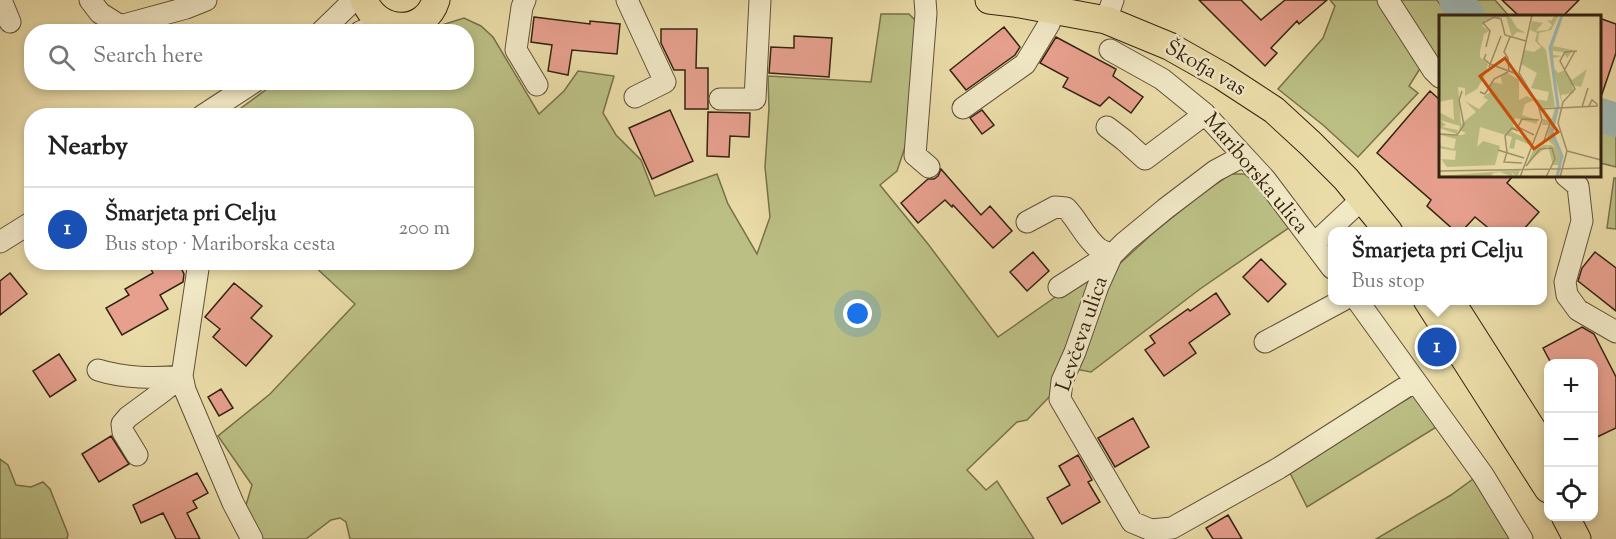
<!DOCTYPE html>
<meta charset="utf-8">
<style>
body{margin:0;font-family:"Sorts Mill Goudy",serif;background:#f2f2f2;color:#222}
.controls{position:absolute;right:18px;bottom:18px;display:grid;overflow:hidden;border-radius:12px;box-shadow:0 3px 9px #0003}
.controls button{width:54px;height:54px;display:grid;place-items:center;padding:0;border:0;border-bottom:2px solid #e0e0e0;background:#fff;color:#222;font:30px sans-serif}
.you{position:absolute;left:858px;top:314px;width:21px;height:21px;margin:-15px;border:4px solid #fff;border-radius:50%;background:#1a73e8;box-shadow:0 0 0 9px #1a73e833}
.badge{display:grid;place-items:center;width:39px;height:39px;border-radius:50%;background:#8f2418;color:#fff;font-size:20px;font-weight:700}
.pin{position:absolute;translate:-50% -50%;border:3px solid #fff;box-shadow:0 2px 6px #0006}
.popup{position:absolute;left:1328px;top:227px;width:219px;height:78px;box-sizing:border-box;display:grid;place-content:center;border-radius:12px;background:#fff;filter:drop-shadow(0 2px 4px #0005);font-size:20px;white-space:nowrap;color:#767676}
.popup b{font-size:22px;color:#222}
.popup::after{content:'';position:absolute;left:50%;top:100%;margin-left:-12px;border:12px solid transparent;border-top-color:#fff}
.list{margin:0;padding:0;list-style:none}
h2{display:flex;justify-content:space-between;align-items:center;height:78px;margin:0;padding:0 24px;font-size:26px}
h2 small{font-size:20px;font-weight:400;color:#767676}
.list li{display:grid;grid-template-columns:39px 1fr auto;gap:18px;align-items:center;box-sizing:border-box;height:84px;padding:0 24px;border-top:2px solid #e0e0e0}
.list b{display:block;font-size:22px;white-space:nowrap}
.list p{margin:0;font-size:20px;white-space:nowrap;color:#767676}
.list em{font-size:20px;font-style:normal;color:#767676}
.icon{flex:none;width:33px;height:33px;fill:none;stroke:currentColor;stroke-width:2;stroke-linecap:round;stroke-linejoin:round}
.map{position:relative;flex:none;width:1616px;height:539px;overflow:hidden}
.search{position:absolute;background:#fff;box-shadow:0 3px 9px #0003;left:24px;top:24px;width:450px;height:66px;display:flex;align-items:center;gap:15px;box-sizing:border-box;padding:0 21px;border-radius:24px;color:#767676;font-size:22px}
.panel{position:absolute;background:#fff;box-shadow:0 3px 9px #0003;left:24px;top:108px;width:450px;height:162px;border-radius:24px}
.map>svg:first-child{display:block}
</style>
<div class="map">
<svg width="1616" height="539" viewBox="0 0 1616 539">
<rect width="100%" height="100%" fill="#eadca8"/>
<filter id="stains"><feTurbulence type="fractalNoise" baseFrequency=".00333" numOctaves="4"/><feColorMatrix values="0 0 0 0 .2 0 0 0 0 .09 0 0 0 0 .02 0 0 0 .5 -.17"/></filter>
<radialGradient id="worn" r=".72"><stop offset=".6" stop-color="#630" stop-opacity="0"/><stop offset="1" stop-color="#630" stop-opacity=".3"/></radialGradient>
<!-- green -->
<path fill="#bbbf84" stroke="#78714b" stroke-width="1.5" d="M1330 0H1380L1421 67 1409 86 1418 93 1358 157 1323 125 1278 89 1323 38 1335 6Z
M1396 0H1437L1448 16H1440V62Z
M1470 0H1495L1509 16H1483Z
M881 14H909L919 24 910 132 897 171 880 185 928 244 998 337 1087 275 1095 279 1050 396 1027 420 1017 422 967 470 986 490 997 481 1034 539H350L346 522 340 518 331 520 306 539H256L251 530 246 505 252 485 218 436 270 394 355 304 311 263 466 262V116L234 115 237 111 275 83 466 82V32L432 31 442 25 464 18 481 26 493 37 539 114 564 91 578 71 614 76 603 113 616 135 641 160 655 196 717 174 728 204 757 254 770 217 765 167 769 108 768 76 871 82Z
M1600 128 1616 132V167L1600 163Z
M1231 174H1244L1258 184 1290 227 1200 289 1091 372 1075 369 1115 268 1152 234 1200 195Z
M1614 178H1616V229L1607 228Z
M1414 395 1438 426 1307 507 1290 473 1301 462Z
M0 459 8 465 16 485 31 487 43 482 50 489 68 534 67 539H0Z
M1473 479 1514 539H1376L1451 495Z"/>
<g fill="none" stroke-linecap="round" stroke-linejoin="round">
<!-- river -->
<path stroke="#9fb8b5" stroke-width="34" d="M1456 0 1468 16
M1600 115 1616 120"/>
</g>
<!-- building -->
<path fill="#e7a08e" stroke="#352312" stroke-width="1.5" d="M1199 0H1241L1261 20 1285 0H1327L1299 24 1297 21 1271 48 1277 53 1265 66Z
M1502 0H1579L1563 16H1519Z
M534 17 590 24V21L620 24 617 54 572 50 568 75 548 71 552 45 531 42Z
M1599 18 1616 24V53L1602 94 1599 93Z
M1004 27 1020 47 1015 55 966 90 950 70Z
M661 29H697L696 68H708V109H685V70H674L661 43Z
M794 36 832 38 829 77 769 73 771 47 794 48Z
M1056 37 1116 69 1113 76 1143 97 1131 113 1109 97 1100 106 1063 87 1068 78 1040 63Z
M1430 91 1440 100V176H1513L1507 183 1539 212 1522 231H1492L1475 217 1462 231H1455L1427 206 1431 200 1377 153Z
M670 110 693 161 652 179 629 128Z
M982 110 994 125 982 134 970 118Z
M708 112 750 113 749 137 730 136 729 157 707 156Z
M941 169 981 215 990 206 1012 231 993 248 953 205 952 207 945 200 918 223 901 203 928 179H934L938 176Z
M1033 252 1049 271 1027 291 1010 272Z
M1595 252 1616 268V311L1578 281 1582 268Z
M1261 259 1286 284 1268 302 1243 277Z
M147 262H178L184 274 183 282 160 295 168 309 122 335 106 308 129 295 125 289 153 273Z
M10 273 27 294 0 315V281Z
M234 283 262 306 251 318 272 336 246 366 213 337 220 329 205 317Z
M1216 293 1230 314 1189 343 1196 353 1164 376 1145 350 1155 343 1150 336 1188 309 1190 311Z
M1582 327 1594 334 1616 377V428L1593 439V363H1551L1543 348Z
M59 354 76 380 50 397 33 371Z
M221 389 233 408 219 416 208 397Z
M1133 418 1149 447 1115 467 1098 438Z
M111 436 129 464 99 482 82 454Z
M1078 455 1092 480 1088 482 1100 502 1062 524 1047 498 1070 485 1059 466Z
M197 473 208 493 193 501 197 508 187 513 200 539H176L163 513 141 523 133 505Z
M1228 515 1242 539H1213L1206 528Z"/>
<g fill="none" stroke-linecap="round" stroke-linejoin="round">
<!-- minor casing -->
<g stroke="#625138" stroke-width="23">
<path id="minor" d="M1 0 10 22
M90 0 100 13 130 32
M525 0 522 7 516 50 537 85
M627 0 665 82 635 97
M925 0 926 13 915 155 929 167
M1388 0 1433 70 1440 77
M1106 20 1113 0
M120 26 186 8 206 0
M321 32 354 0
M360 32 383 22
M1110 50 1162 79 1205 114 1265 179 1332 268
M720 99H755L760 0
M963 108 1025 64 1049 24 1054 11
M202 116 254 82
M1107 127 1124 140 1145 159 1205 114
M1243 156 1215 171 1165 209 1125 242 1112 255 1098 286 1075 352 1062 381 1060 399 1132 522 1151 530 1172 528 1279 468 1415 381
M1566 176 1578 186 1582 221 1565 282 1567 295 1578 310 1616 332
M1027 222 1055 207 1066 208C1078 220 1085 238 1099 249 1103 251 1108 253 1112 255
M0 242 32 222
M1314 244 1362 199
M199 262 182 376 185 390 233 503 252 539
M1059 287 1101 260 1112 255
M1357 300 1483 475 1522 539
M1265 342 1343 300
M98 370C123 378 156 379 182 376
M137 455 123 432 122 424 128 417 162 392 182 376"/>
</g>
<!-- major casing -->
<g stroke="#352312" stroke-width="29">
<path id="major" d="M364 0C377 34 425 36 436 0
M989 0 1014 3 1106 20 1169 46 1222 76 1274 110 1311 144 1346 179 1389 232
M1427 300 1548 489
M1448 300 1459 314 1548 454
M1565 516 1577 539"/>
</g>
<!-- minor -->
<use href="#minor" stroke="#f1e8c6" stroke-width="21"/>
<!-- major -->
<use href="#major" stroke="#eadca8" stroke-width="27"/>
</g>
<g text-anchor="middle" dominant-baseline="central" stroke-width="5" stroke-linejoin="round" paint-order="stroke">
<!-- street labels -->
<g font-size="21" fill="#352312" stroke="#f1e8c6">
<text transform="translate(1205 69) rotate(30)">Škofja vas</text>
<text transform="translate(1255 174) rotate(50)">Mariborska ulica</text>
<text transform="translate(1083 334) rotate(-71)">Levčeva ulica</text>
</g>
</g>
<!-- overview -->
<g transform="translate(1439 15)">
<rect width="162" height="162" fill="#eadca8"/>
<path d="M0 0H70L78 13 87 18 78 17 73 22 67 2 46 5 43 11 50 16 45 19 41 36V42L49 49 45 62 38 74 26 81V73L19 72 22 109 37 97 26 86 40 94 49 85 44 82 53 76 49 74 53 67 63 69 62 62 68 58 80 65V85L88 81 95 85 86 89 83 100 98 105V109L76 103 74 111 79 114 71 116 93 126 91 130 77 124 75 134 70 133 73 122 41 112 38 132 44 126 61 131 56 150 8 152 2 144 16 145 17 136 0 133V122L2 131 15 134 17 124 2 120H23L27 118 20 115 21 111 1 105 7 110 3 112 19 115 18 119 0 113V97L15 105 14 84 0 87ZM116 0H120L112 15 100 18 99 27 107 35 116 92 102 93 96 84 108 86 110 77 92 73 98 58 82 49 85 35 95 37 102 32 96 26 98 18 91 15 93 6 104 8 97 16 109 15 113 10 108 5 112 6ZM125 0 114 31 134 35 128 43 124 37 114 36V40L123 41 114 43 115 53 119 58 126 55 133 65 148 54 142 72 133 70 135 78 122 80 123 89 115 57 112 34ZM116 93H118L112 117 122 140 121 150H114L109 131 89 147 94 136 105 130H112L117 133 108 124 110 110H103L104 104 112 106ZM81 155 78 162 72 157 75 162 61 157 54 158 52 162 0 161Z" fill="#bbbf84"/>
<path fill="none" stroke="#9fb8b5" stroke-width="3" d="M118 162 123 141 113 117 119 91 111 33 123 0"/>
<path fill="none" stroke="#a2926c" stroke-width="1.5" d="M47 32 51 16 44 8 55 2 62 4 66 20 87 26M47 39 45 44 51 49 78 59M50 52 62 21M126 54 136 36M70 57 69 43 65 37 71 22M41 77 46 79 55 64 69 57M143 92 149 73M103 93 112 105 104 129M101 94 158 91V89L153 85 150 91M0 119 18 120 25 110 20 85 23 76M95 120 79 112 83 104 100 105M59 135 85 143M128 136 119 108 124 87 136 74 121 46 126 37 138 36M68 137 66 121 73 113 79 116M68 137 65 147 83 148M87 151 101 134 113 133 116 144 107 162M0 156 162 153M81 162 103 105 99 89 80 58 93 0M121 162 128 136 162 145"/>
<path fill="#cd510d" fill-opacity="0.15" stroke="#cd510d" stroke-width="3" d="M66 43 119 117 95 134 41 61Z"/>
<rect width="162" height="162" fill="none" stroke="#352312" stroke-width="3"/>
</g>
<rect width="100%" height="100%" filter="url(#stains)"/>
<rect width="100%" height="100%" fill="url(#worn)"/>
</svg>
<div class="controls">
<button>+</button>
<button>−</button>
<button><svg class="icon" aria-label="locate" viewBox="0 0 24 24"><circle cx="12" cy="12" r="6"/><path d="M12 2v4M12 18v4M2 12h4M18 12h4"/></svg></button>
</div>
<div class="you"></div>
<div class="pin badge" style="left:1437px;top:347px;background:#1a4fb4">1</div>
<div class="popup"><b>Šmarjeta pri Celju</b>Bus stop</div>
<div class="search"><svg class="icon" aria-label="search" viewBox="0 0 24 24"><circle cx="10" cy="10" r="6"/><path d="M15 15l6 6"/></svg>Search here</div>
<section class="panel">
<h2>Nearby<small></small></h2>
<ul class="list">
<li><span class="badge" style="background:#1a4fb4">1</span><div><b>Šmarjeta pri Celju</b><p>Bus stop · Mariborska cesta</p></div><em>200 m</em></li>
</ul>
</section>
</div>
